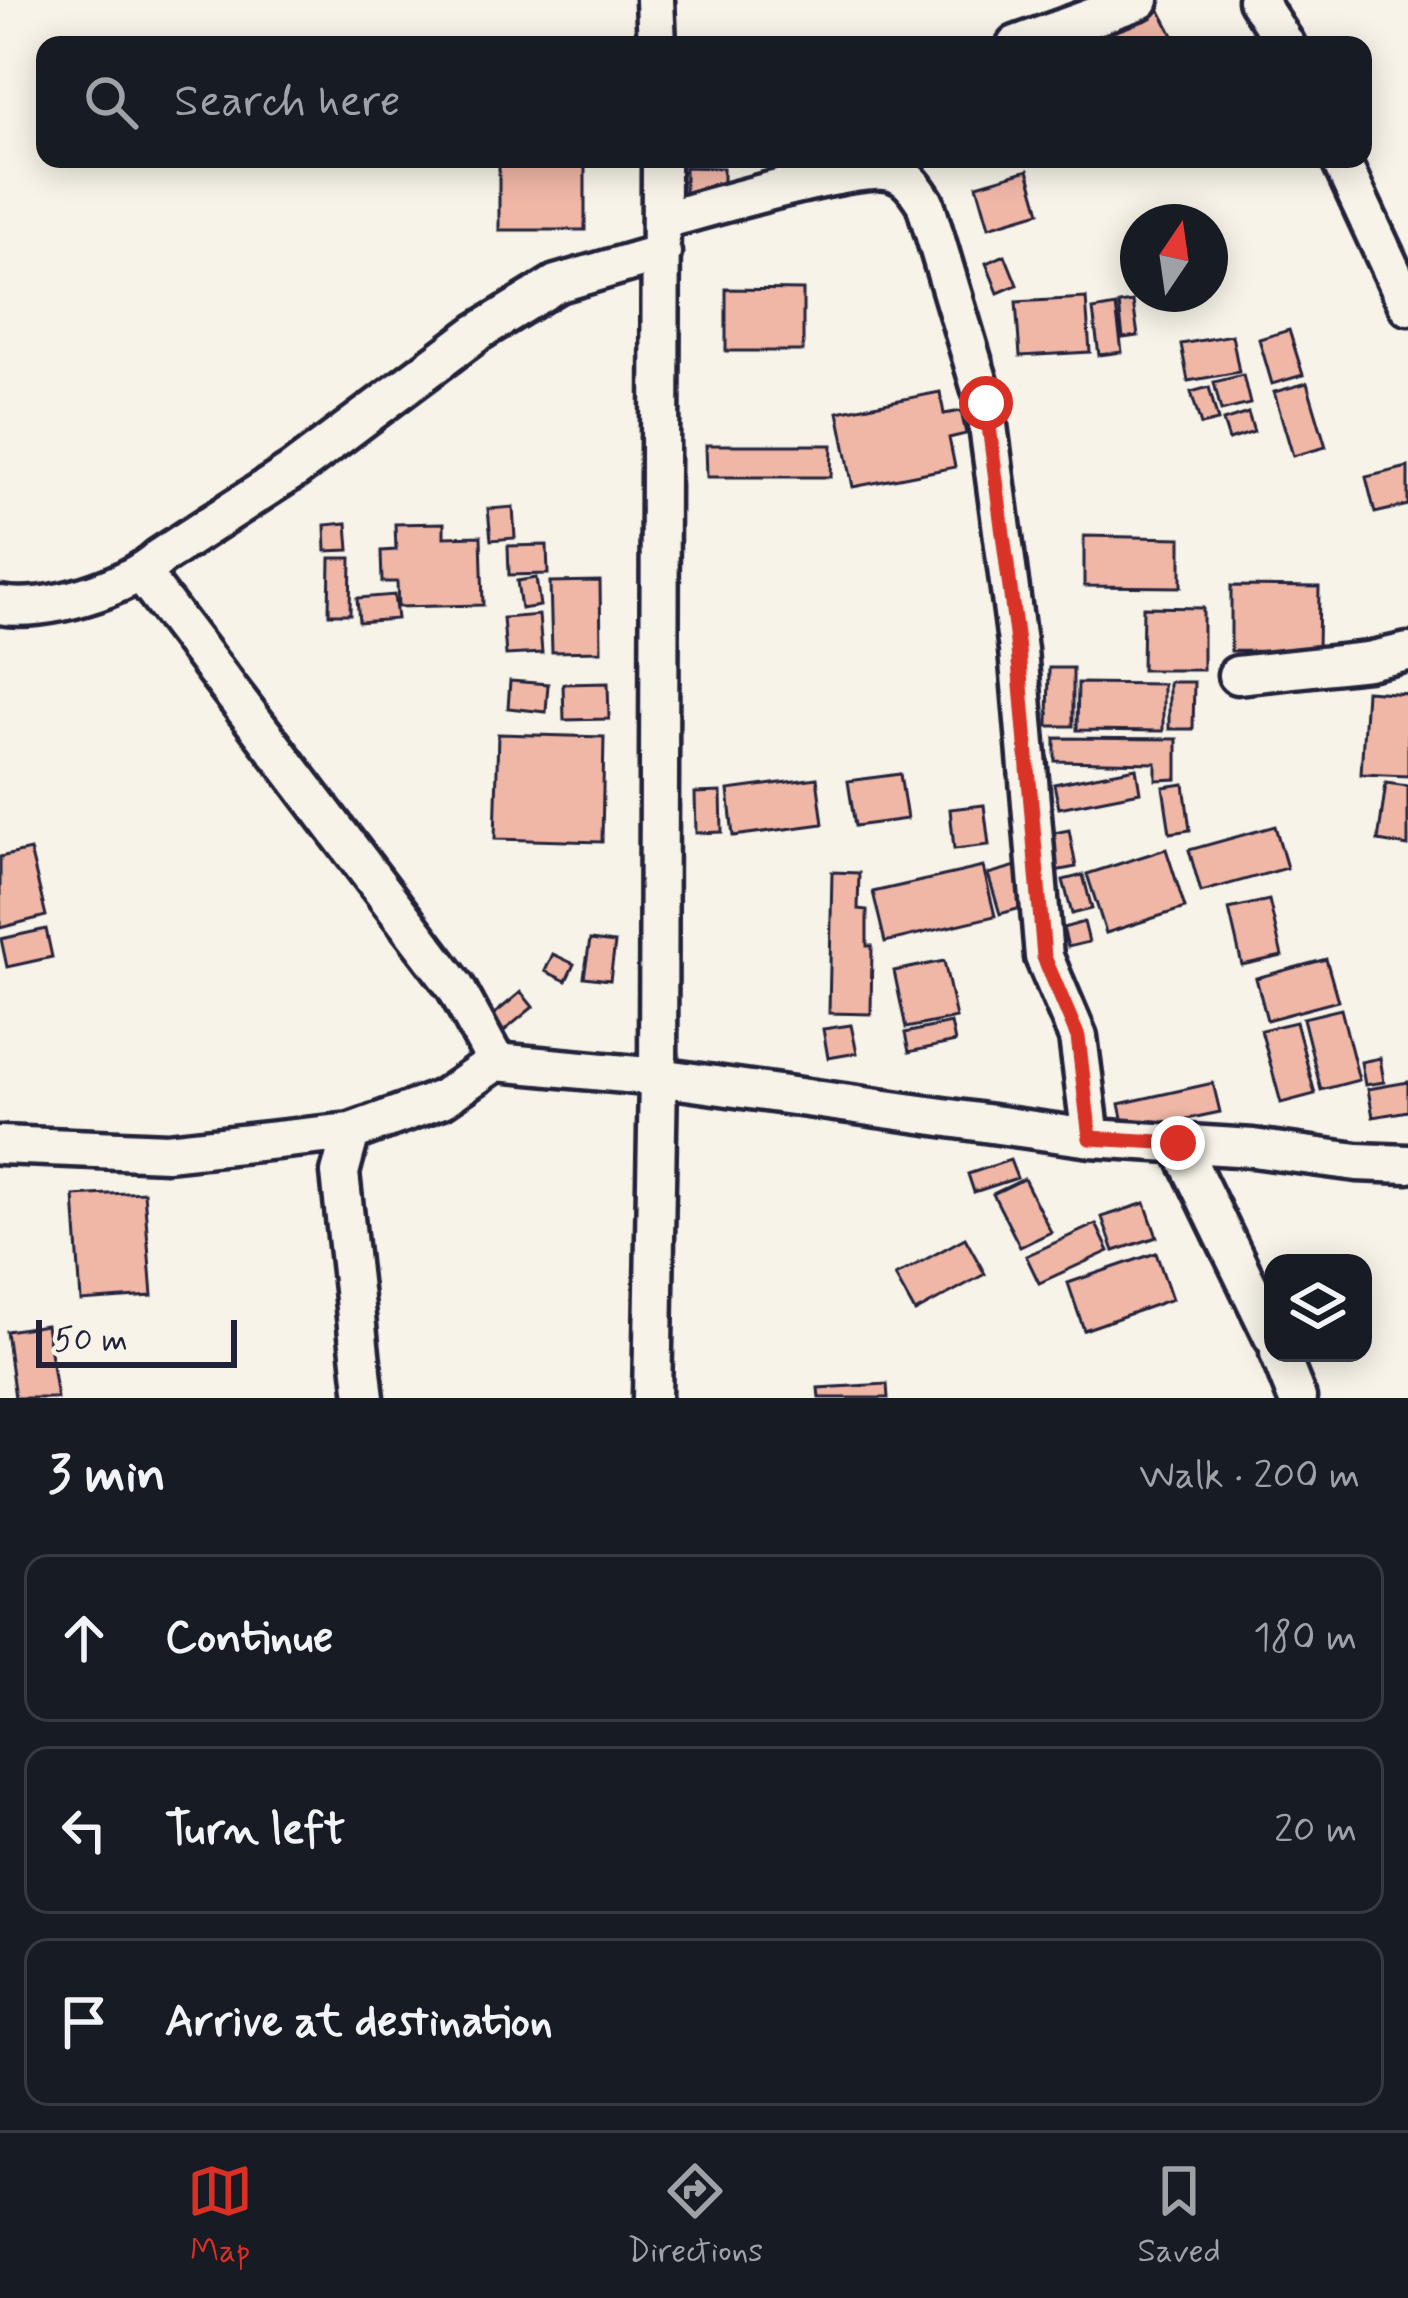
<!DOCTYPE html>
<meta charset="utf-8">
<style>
body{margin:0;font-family:Mynerve,sans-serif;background:#20242c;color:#f1f3f6}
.controls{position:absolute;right:36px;bottom:36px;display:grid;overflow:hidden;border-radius:24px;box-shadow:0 6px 30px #0003}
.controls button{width:108px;height:108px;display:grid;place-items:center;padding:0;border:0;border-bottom:3px solid #363941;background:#171b24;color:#f1f3f6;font:60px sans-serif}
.compass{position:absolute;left:1120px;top:204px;width:108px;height:108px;border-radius:50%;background:#171b24;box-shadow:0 6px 30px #0003;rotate:13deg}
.scale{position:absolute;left:36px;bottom:30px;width:201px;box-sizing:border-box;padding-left:12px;border:6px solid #22223b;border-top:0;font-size:33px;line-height:42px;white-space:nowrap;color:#22223b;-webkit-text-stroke:9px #f7f3e8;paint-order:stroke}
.stop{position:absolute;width:36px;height:36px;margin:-27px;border:9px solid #d93025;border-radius:50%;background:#fff}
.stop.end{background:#d93025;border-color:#fff;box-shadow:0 3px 12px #0008}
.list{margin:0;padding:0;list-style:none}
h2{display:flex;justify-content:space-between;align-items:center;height:156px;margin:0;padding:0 48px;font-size:51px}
h2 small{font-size:39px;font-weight:400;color:#9ea1a6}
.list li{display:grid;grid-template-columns:78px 1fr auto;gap:36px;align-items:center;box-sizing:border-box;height:168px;margin:0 24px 24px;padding:0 24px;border:3px solid #363941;border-radius:24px}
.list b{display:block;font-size:45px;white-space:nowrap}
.list em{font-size:39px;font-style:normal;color:#9ea1a6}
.icon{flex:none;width:66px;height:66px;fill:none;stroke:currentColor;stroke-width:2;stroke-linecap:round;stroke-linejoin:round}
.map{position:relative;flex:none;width:1408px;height:1398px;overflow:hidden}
.search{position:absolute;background:#171b24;box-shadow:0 6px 30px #0003;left:36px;right:36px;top:36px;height:132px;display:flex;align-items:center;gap:30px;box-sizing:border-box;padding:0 42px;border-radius:24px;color:#9ea1a6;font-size:45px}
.sheet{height:732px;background:#171b24}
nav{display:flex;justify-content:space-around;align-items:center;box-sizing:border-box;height:168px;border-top:3px solid #363941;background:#171b24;font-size:33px;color:#9ea1a6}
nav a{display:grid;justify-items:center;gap:6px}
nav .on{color:#d93025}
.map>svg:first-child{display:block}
</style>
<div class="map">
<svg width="1408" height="1398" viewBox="0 0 1408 1398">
<rect width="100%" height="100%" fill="#f7f3e8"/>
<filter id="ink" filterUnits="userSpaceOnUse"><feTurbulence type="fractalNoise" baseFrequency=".00833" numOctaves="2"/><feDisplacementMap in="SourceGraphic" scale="24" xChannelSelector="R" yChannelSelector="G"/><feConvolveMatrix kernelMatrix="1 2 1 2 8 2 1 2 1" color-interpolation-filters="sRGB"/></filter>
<g filter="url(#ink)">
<!-- building -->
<path fill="#f0b7a7" stroke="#22223b" stroke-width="3" d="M1158 7 1175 39 1165 45H1104L1101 38Z
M499 159H585V230H499Z
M685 167 723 168V201H685Z
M1028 170 1040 212 989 227 977 185Z
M1005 255 1017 285 998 293 986 263Z
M726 289 803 290V351H726Z
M1086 298 1090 352 1020 356 1016 302Z
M1133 302 1138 336 1123 338 1119 304Z
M1116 306 1122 352 1099 355 1093 310Z
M1289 330 1303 375 1272 384 1259 339Z
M1232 335 1239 372 1188 381 1181 344Z
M1243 375 1250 404 1221 411 1214 382Z
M1307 383 1326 447 1293 456 1274 392Z
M1209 387 1218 421 1201 425 1191 392Z
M940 392 944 414 961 411 966 434 949 438 955 467 853 487 838 412Z
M1248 413 1254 432 1229 440 1223 421Z
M706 445H832L831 477H707Z
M1408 467V505L1375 513 1366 477Z
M513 507 515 538 491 540 488 509Z
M347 523 349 550 326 551 325 525Z
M444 523V537L481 536 483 605 398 607 397 582H382L381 551 396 550 395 524Z
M1084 536 1181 538V587L1084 586Z
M547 545 548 574 509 575 508 546Z
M330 558H351L350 614H329Z
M536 578 540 606 521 609 517 581Z
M600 581 601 651 552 652 550 582Z
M1231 586 1319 587 1318 652 1231 651Z
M394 595 397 619 359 622 357 598Z
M1143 607 1203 608V670H1142Z
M539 615 542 653 506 655 503 618Z
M1049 668H1073V726H1048Z
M510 681 548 684 546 712 508 708Z
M1169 682H1194L1193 729H1169Z
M608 683 609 719 564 720 563 684Z
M1078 683 1163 684V731L1077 730Z
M1366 691 1408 694V776L1361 774Z
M498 734 604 737 602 842 495 839Z
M1055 738 1177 739V779L1156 780V763L1055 761Z
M1136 768 1140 792 1059 808 1054 784Z
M900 774 907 819 855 826 848 781Z
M817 778 823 824 733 836 728 790Z
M1386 783 1408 786V846L1378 841Z
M1184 784 1190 830 1170 833 1163 787Z
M721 792 722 832 696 833 695 793Z
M984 805 989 845 954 849 950 809Z
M1275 826 1287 868 1201 892 1189 850Z
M1069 830 1076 867 1055 871 1049 834Z
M1166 849 1185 908 1106 933 1087 874Z
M30 850 46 916 0 928V857Z
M1016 866 1028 906 1000 914 988 874Z
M983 867 995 916 885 942 873 892Z
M832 872 859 873 858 909 867 910V946H872L871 1014 829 1013Z
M1083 875 1092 909 1072 914 1063 880Z
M1269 900 1282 956 1242 965 1229 909Z
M1084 922 1089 942 1068 947 1063 928Z
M46 929 52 957 7 967 1 939Z
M590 940 615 943 610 980 584 977Z
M553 954 574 964 566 981 545 971Z
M1326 959 1338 1001 1267 1020 1256 978Z
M944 961 956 1018 906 1028 894 971Z
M521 992 533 1007 493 1040 481 1025Z
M1341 1009 1359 1080 1321 1090 1303 1018Z
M1296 1022 1315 1094 1281 1103 1261 1030Z
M951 1023 955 1042 909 1052 905 1033Z
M851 1025 857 1053 828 1058 823 1029Z
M1380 1058 1384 1082 1365 1085 1361 1062Z
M1408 1082V1111L1373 1117 1368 1089Z
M1213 1083 1220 1112 1125 1132 1119 1104Z
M1010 1160 1017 1178 974 1192 968 1174Z
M1024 1179 1051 1232 1020 1247 993 1194Z
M144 1192 152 1296 81 1301 74 1196Z
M1145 1203 1157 1237 1114 1251 1102 1217Z
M1096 1224 1109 1251 1039 1283 1026 1256Z
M965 1238 985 1274 915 1312 895 1276Z
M1156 1253 1172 1299 1084 1330 1068 1283Z
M46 1325 57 1398H15L6 1331Z
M887 1384 888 1398H819L818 1388Z"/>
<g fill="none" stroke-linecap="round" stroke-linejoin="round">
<!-- minor casing -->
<g stroke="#22223b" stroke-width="45">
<path id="minor" d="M655 0 657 45
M1257 0 1286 45
M1016 45 1140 0
M1340 159 1408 306
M663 220C706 209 857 163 892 172 910 178 915 188 925 203L985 403 1018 650 1044 957 1078 1037 1091 1138
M142 574 456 988 496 1062 658 1077 1091 1138 1253 1148 1357 1162 1408 1164
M0 605C44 614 128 588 160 557L294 470 478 332 556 284 662 253
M1237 675 1368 661 1408 652
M351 1132 340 1173 365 1398
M1179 1143 1273 1337
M0 1145 167 1152 351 1132 442 1099 496 1062
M1279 1353 1297 1398
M652 1398 658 1077 661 159"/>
</g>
<!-- minor -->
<use href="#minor" stroke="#f7f3e8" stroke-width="36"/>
</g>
</g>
<g fill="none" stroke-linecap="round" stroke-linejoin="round" filter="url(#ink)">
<!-- route -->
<path stroke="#d93025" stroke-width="15" d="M986 403 1018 650 1044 957 1078 1037 1090 1138 1178 1143"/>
</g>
</svg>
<div class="controls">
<button><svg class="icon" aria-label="layers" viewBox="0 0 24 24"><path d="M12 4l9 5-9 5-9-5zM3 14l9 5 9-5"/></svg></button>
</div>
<svg class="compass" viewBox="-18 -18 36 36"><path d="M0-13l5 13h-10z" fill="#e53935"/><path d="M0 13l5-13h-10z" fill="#9ea1a6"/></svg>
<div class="scale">50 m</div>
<div class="stop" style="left:986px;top:403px"></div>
<div class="stop end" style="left:1178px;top:1143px"></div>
<div class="search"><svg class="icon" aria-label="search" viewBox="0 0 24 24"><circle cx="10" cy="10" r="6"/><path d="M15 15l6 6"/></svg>Search here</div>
</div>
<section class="sheet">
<h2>3 min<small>Walk · 200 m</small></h2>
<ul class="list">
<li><svg class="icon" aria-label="ahead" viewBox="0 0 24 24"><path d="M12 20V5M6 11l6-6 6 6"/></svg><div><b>Continue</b></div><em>180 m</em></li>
<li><svg class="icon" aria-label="left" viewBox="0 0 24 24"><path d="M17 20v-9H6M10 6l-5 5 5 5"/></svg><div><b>Turn left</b></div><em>20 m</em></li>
<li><svg class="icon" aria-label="arrive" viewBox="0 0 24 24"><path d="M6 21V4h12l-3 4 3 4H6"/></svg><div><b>Arrive at destination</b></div></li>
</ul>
</section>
<nav>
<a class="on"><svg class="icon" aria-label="map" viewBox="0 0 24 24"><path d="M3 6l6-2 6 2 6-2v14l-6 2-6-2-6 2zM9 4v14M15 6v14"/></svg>Map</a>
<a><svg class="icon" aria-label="directions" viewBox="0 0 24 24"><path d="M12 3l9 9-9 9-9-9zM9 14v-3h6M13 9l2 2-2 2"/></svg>Directions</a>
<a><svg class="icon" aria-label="saved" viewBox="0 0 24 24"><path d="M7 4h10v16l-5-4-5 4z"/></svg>Saved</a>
</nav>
